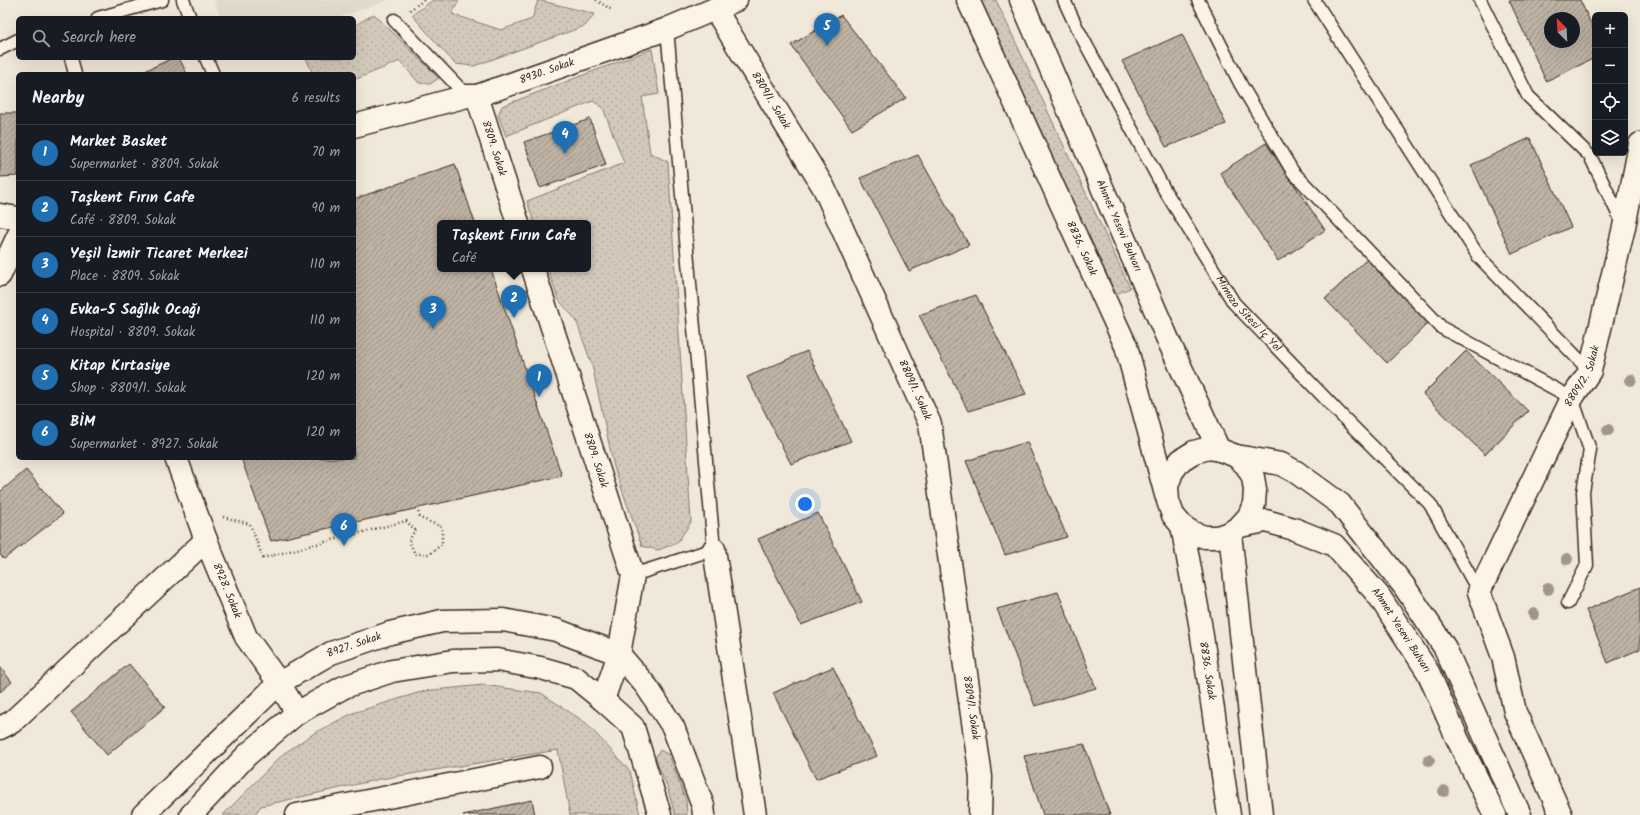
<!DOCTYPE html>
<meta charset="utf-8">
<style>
body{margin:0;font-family:Kalam,sans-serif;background:#242831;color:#f1f3f6}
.controls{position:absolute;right:12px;top:12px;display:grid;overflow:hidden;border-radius:6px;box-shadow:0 4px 16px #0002}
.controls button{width:36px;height:36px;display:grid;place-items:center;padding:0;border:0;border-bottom:1px solid #363941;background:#171b24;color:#f1f3f6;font:20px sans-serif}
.compass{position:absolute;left:1544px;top:12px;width:36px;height:36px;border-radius:50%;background:#171b24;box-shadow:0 4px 16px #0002;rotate:336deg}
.you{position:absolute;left:805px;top:504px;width:14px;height:14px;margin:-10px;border:3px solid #fff;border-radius:50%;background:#1a73e8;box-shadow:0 0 0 6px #1a73e833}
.badge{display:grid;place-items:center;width:26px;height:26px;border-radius:50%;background:#1f6fb2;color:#fff;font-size:13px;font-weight:700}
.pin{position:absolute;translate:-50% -33px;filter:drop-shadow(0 1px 2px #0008)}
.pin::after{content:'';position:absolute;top:21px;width:14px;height:12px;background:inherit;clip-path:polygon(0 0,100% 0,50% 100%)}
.popup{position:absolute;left:437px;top:220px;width:154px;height:52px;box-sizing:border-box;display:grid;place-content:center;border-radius:6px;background:#171b24;filter:drop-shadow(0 1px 3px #0005);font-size:13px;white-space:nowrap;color:#9ea1a6}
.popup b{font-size:15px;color:#f1f3f6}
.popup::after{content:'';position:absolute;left:50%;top:100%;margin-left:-8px;border:8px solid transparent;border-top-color:#171b24}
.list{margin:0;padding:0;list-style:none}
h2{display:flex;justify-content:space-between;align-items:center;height:52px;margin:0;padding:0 16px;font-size:17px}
h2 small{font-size:13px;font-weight:400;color:#9ea1a6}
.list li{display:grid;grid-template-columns:26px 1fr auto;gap:12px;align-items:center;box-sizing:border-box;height:56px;padding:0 16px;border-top:1px solid #363941}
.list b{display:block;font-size:15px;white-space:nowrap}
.list p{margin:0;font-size:13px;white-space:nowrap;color:#9ea1a6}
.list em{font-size:13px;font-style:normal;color:#9ea1a6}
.icon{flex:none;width:22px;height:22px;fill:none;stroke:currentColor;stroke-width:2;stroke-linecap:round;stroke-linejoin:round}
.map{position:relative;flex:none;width:1640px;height:815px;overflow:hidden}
.search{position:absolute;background:#171b24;box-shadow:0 4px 16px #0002;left:16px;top:16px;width:340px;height:44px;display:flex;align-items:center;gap:10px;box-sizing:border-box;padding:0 14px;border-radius:6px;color:#9ea1a6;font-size:15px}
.panel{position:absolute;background:#171b24;box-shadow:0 4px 16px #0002;left:16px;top:72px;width:340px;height:388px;border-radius:6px}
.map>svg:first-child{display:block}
</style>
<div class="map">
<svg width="1640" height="815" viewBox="0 0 1640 815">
<defs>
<pattern id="grass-dots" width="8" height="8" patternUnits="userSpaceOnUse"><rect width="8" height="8" fill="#d2c9ba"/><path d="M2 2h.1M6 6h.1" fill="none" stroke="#b5ad9f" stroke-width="1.8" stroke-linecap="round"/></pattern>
<pattern id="building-hatch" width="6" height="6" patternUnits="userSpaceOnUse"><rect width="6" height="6" fill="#beb3a4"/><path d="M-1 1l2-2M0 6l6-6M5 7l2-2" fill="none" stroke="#9c9285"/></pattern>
</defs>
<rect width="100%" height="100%" fill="#f0e9d9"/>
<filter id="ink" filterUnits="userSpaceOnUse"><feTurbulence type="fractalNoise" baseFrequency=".025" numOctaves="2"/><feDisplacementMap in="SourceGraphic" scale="8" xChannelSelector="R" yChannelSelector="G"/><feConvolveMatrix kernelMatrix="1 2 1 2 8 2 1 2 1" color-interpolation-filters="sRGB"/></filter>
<g filter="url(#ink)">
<!-- built -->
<path fill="#e1d9c9" d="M214 0H389L338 18H221Z"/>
<!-- grass -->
<path fill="url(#grass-dots)" stroke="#867a6c" d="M433 0H459L452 14 501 30 532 19 538 0 595 14 585 26 474 66 455 64 412 15Z
M975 0H996L1130 288 1116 294Z
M374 14 439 78 430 84 419 83 400 61 354 80V74H313L306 58H354V26Z
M652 49 659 94 642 97 650 153 668 162 691 522 677 543 658 550 642 546 614 467 592 365 576 320 558 299 548 269H588V223H534L527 201 624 163 603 108 593 101 506 136 498 115 502 106Z
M483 685 541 693 586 723 630 771 640 815H570L558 750 380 779 261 806 254 815H223L283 754 316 732 353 713 424 691Z
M660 750 669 755 686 800 687 815H675L667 786 655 758Z"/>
<!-- building -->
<path fill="url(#building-hatch)" stroke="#3b2a1e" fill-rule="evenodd" d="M1509 0H1580L1595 32V58L1546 81ZM1550 18H1574V42H1550Z
M841 15 906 98 852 130 791 45Z
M1182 34 1226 124 1166 147 1122 61Z
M173 58H179L187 74H138Z
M0 113H18V176L0 177Z
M590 119 606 165 540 188 524 142Z
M1530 138 1571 227 1512 254 1471 165Z
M1266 143 1325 230 1278 261 1220 173Z
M918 155 969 245 909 271 860 178Z
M455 164 475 223H440V269H491L562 476 271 541 241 458H354V199Z
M1367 259 1428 323 1387 363 1325 299Z
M976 295 1026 394 968 411 919 315Z
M807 351 851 441 791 464 747 377Z
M1466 351 1528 411 1485 455 1423 394Z
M1027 442 1067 537 1005 555 966 461Z
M26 470 63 514 4 559 0 555V492Z
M818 513 862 602 801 625 758 539Z
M1640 587V649L1608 663 1586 610Z
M1058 592 1096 688 1035 706 997 609Z
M129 664 165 707 107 755 71 712Z
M0 667 12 682 0 692Z
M833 667 877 756 816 779 773 693Z
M1084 744 1110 815H1043L1024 756Z
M532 800 535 815H463Z"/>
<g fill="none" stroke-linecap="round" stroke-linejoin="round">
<!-- lane casing -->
<g stroke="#3b2a1e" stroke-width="15">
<g id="lane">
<path d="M183 0 190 18"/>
<path id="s1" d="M1064 0 1076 26 1164 189 1234 303 1344 418 1430 504 1479 592"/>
<path d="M1198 0 1241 85 1293 172 1442 328 1572 398 1590 450 1583 492 1587 565 1568 603"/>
<path d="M1314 0 1479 257 1590 371"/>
<path d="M1480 0 1528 96 1590 156 1623 224"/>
<path d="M98 18 162 0"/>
<path d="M394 20 467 96"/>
<path d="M0 49 18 40"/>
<path d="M71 58 75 74"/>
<path d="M206 58 213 74"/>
<path d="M633 575 714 549 667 29"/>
</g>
</g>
<!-- street casing -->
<g stroke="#3b2a1e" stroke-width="25">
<g id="street">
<path id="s2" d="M715 9 824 188 930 424 981 777 980 815"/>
<path id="s3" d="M477 96 518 223"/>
<path id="s4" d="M354 126 467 96H477L667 29 736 0"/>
<path d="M0 215 18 218"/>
<path id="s5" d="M533 269 633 575 619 654 603 700"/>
<path d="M0 275 18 236"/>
<path id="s6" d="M176 458 206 540 246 637 279 683 297 713"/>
<path d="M714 549 755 815"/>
<path d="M0 728 12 722 206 540"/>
<path d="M297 815 540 767"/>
<path id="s7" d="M1561 815 1515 712 1503 657 1479 592 1572 398 1590 371 1624 227 1640 144"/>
</g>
</g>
<!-- secondary casing -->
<g stroke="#3b2a1e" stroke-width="25">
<g id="secondary">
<path id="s8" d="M968 0 1126 346 1166 495"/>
<path id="s9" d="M1021 0 1169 342 1219 450"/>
<path d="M1236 456 1281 464 1296 472 1340 504 1404 586 1445 648 1520 815"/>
<path id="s10" d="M1182 526 1200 623 1229 815"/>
<path id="s11" d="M1240 526 1249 516 1254 504 1255 490 1253 477 1246 465 1236 456 1220 450 1209 448 1194 452 1181 460 1172 472 1167 486 1168 501 1173 515 1182 526 1193 533 1205 537H1217L1230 533 1240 526 1266 521 1294 529 1334 545 1379 596 1428 672 1457 738 1495 815"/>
<path d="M1230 533 1261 815"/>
<path id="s12" d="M143 815 279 683 331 653 390 633 442 621 503 620 556 630 619 654 647 687 673 727 703 806 704 815"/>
<path d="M191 815 247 755 297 713 344 687 392 671 453 661 497 660 541 668 576 678 603 700 633 727 660 815"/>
</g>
</g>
<!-- path -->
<path stroke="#3b2a1e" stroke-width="2.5" stroke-dasharray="1 3" stroke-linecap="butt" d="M596 0 612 10
M410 10 424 0
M223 517 250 524 263 558 406 521 415 530 409 541 415 554H430L442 544V527L420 518 417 508"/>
<!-- lane -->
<use href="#lane" stroke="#fcf5e5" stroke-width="12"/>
<!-- street -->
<use href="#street" stroke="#fcf5e5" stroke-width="22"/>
<!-- secondary -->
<use href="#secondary" stroke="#fcf5e5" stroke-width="22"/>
</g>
<!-- trees -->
<g fill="#a19688">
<circle cx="1631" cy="380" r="6"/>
<circle cx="1608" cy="430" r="6"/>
<circle cx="1567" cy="559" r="6"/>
<circle cx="1548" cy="589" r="6"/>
<circle cx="1534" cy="614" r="6"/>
<circle cx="1429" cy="760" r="6"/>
<circle cx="1444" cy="791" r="6"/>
</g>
</g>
<g text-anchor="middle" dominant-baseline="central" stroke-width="3" stroke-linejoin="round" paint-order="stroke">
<!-- street labels -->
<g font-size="11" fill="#3b2a1e" stroke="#fcf5e5">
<text stroke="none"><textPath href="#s4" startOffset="201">8930. Sokak</textPath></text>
<text stroke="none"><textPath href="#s2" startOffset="107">8809/1. Sokak</textPath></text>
<text stroke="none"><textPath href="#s3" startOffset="55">8809. Sokak</textPath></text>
<text stroke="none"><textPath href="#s9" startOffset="246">Ahmet Yesevi Bulvarı</textPath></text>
<text stroke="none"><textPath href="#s8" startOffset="273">8836. Sokak</textPath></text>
<text stroke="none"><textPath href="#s1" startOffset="365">Mimoza Sitesi İç Yol</textPath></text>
<text stroke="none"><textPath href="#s7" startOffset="478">8809/2. Sokak</textPath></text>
<text stroke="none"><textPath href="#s2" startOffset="431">8809/1. Sokak</textPath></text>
<text stroke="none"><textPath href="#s5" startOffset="201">8809. Sokak</textPath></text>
<text stroke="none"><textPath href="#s6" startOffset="142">8928. Sokak</textPath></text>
<text stroke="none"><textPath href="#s11" startOffset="485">Ahmet Yesevi Bulvarı</textPath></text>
<text stroke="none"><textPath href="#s12" startOffset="274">8927. Sokak</textPath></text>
<text stroke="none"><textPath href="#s10" startOffset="147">8836. Sokak</textPath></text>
<text stroke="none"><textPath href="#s2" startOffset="755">8809/1. Sokak</textPath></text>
</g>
</g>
</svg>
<div class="controls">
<button>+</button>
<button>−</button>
<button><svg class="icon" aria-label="locate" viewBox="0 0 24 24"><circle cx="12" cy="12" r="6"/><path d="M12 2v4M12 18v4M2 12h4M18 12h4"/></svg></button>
<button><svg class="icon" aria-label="layers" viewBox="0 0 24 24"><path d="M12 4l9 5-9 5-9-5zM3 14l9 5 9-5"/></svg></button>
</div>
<svg class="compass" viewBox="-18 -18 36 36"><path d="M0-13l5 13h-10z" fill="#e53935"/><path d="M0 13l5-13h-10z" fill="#9ea1a6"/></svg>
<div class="you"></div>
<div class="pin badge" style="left:539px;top:397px">1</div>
<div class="pin badge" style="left:514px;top:318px">2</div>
<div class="popup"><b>Taşkent Fırın Cafe</b>Café</div>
<div class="pin badge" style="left:433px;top:329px">3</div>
<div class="pin badge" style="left:565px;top:154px">4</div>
<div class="pin badge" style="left:827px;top:46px">5</div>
<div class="pin badge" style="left:344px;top:546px">6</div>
<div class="search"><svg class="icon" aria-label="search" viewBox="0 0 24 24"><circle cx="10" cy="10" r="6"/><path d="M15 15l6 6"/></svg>Search here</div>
<section class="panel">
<h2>Nearby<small>6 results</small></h2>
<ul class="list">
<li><span class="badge">1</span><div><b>Market Basket</b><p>Supermarket · 8809. Sokak</p></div><em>70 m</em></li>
<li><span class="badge">2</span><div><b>Taşkent Fırın Cafe</b><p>Café · 8809. Sokak</p></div><em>90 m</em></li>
<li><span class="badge">3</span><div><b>Yeşil İzmir Ticaret Merkezi</b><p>Place · 8809. Sokak</p></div><em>110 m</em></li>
<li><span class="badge">4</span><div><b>Evka-5 Sağlık Ocağı</b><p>Hospital · 8809. Sokak</p></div><em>110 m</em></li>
<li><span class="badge">5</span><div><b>Kitap Kırtasiye</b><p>Shop · 8809/1. Sokak</p></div><em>120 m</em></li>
<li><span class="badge">6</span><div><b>BİM</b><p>Supermarket · 8927. Sokak</p></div><em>120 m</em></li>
</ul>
</section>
</div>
